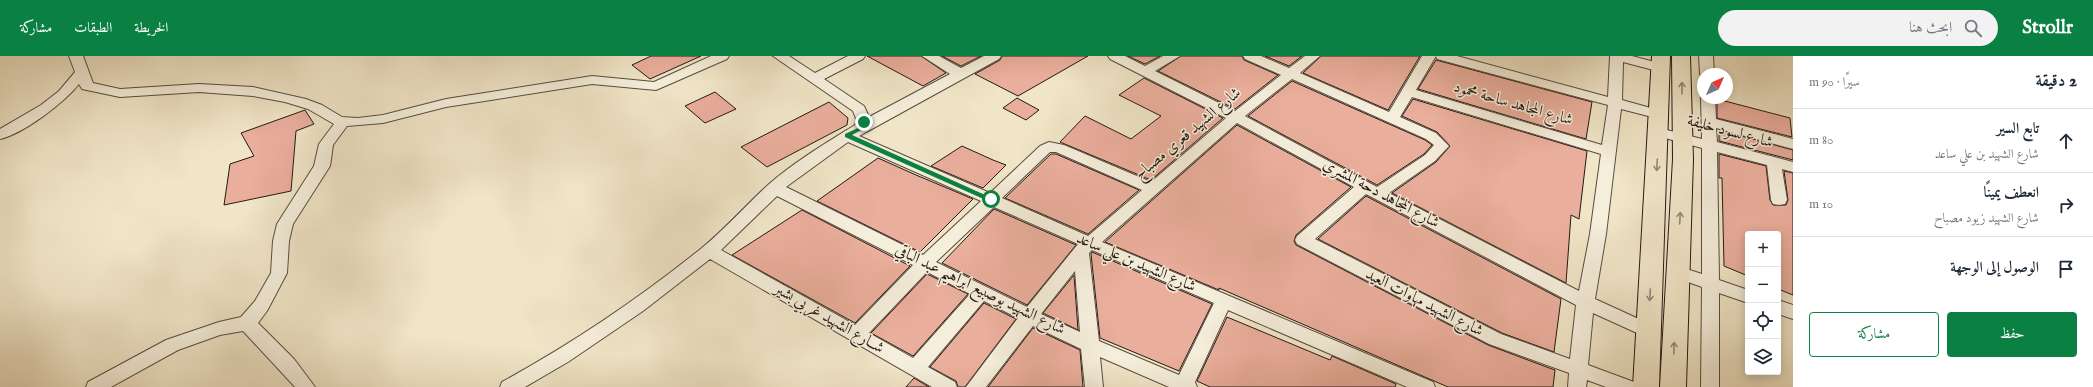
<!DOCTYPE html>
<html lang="ar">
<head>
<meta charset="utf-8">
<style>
  :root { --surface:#fff; --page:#f2f2f3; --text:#1f2937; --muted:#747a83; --line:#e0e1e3; --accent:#0b8043 }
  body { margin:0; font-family:"IM FELL English",Amiri,serif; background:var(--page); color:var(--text); direction:rtl }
  .controls { position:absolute; right:12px; bottom:12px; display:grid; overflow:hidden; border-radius:4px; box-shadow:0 2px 10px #0003 }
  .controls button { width:36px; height:36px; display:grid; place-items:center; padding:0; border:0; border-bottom:1px solid var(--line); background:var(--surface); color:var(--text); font:20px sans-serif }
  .compass { position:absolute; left:1697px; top:12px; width:36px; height:36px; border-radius:50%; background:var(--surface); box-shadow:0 2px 10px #0003; rotate:45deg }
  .stop { position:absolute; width:12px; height:12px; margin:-9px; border:3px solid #0b8043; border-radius:50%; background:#fff }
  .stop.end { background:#0b8043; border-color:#fff; box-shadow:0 1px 4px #0008 }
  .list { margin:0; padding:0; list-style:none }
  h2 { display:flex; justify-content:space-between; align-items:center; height:52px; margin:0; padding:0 16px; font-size:17px }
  h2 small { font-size:13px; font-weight:400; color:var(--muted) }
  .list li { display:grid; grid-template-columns:26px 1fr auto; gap:12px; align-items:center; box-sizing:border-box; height:64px; padding:0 16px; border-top:1px solid var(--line) }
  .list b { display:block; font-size:15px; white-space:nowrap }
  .list p { margin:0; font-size:13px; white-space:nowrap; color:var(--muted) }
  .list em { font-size:13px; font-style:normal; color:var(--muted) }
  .actions { display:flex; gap:8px; padding:12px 16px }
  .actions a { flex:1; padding:9px 0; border:1px solid var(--accent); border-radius:4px; text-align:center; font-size:14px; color:var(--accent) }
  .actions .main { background:var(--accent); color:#fff }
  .icon { flex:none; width:22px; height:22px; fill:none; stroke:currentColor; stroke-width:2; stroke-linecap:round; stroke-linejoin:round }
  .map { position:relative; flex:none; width:1793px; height:331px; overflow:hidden; direction:ltr }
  header { display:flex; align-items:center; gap:24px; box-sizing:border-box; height:56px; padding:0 20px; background:var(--accent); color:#fff }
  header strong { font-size:19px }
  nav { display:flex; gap:22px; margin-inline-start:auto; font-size:14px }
  .search { width:280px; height:36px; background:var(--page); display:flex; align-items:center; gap:10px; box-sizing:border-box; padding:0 14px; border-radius:22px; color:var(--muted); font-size:15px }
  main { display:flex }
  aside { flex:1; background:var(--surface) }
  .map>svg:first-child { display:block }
  .building { fill:#eaae9c; stroke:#241913 }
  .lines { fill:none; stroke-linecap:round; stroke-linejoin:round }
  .minor-casing { stroke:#574c40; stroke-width:2 }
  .highway-casing { stroke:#241913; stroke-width:2 }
  .minor { fill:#f5eedb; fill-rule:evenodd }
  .highway { fill:#f0e5c7; fill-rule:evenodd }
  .oneway { stroke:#948976 }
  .route { fill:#0b8043 }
  .labels { text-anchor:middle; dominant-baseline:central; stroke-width:3; stroke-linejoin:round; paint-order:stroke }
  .street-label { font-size:16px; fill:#241913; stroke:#f5eedb }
</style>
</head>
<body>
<header>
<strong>Strollr</strong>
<div class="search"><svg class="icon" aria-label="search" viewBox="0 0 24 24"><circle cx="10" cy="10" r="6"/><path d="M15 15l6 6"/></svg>ابحث هنا</div>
<nav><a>الخريطة</a><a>الطبقات</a><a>مشاركة</a></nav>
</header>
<main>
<aside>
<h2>2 دقيقة<small>سيرًا · 90 m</small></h2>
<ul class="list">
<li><svg class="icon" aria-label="ahead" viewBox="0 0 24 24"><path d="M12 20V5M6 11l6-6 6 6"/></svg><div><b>تابع السير</b><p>شارع الشهيد بن علي ساعد</p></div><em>80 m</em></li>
<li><svg class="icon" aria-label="right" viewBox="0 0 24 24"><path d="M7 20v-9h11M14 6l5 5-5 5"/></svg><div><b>انعطف يمينًا</b><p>شارع الشهيد زيود مصباح</p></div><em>10 m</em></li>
<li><svg class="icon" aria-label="arrive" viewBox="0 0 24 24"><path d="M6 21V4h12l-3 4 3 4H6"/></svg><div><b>الوصول إلى الوجهة</b></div></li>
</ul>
<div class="actions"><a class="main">حفظ</a><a>مشاركة</a></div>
</aside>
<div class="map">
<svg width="1793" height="331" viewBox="0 0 1793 331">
  <rect width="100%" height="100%" fill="#f0e5c7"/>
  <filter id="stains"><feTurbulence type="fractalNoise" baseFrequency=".005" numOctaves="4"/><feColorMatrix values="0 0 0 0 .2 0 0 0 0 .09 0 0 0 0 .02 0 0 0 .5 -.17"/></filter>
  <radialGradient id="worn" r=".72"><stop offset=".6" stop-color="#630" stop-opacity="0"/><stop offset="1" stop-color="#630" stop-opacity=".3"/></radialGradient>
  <!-- building -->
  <g class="building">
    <path d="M651,0H701L650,23L632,9Z"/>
    <path d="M867,0H921L946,17L923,30Z"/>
    <path d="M942,0H981L961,10Z"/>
    <path d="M1002,0H1088L1018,40L975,18L1000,4Z"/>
    <path d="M1128,0H1160L1145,8Z"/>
    <path d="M1181,0H1242L1244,4L1278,19L1235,53L1158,15Z"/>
    <path d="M1265,0H1302L1289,10Z"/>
    <path d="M1321,0H1420L1388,54L1303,17Z"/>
    <path d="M1436,4L1592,46L1586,83L1418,33Z"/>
    <path d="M1144,22L1223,62L1151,124L1060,86L1085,60L1131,83L1161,60L1119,39Z"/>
    <path d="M1292,25L1425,84L1432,89L1424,98L1377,129L1248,60Z"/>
    <path d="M715,36L736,53L705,67L685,50Z"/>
    <path d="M1017,42L1039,54L1026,64L1003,52Z"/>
    <path d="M1413,43L1587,95L1579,163L1571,159L1566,227L1392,137L1436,106L1450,90L1437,76L1402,60Z"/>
    <path d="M1717,43L1790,62L1792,81L1717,62Z"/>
    <path d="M829,46L848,62L847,69L767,111L741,91Z"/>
    <path d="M305,54L314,68L296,75L291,135L224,149L230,108L254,100L241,77Z"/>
    <path d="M1237,69L1351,131L1296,179L1294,185L1296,189L1488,289L1552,313L1555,314L1553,331H1448L1219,232V234L1105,186Z"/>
    <path d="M1719,74L1793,94V104L1719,85Z"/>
    <path d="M962,90L993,104L1006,109L983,132L931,110Z"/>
    <path d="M1051,98H1056L1139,134L1088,178L1005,142Z"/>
    <path d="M1719,98L1766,110L1770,144L1773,149H1786L1788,144L1784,115L1793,117V239L1778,233V178H1748V220L1724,210L1722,122H1719Z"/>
    <path d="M878,102L916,119L973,143L920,196L817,145Z"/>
    <path d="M1366,140L1561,243L1554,296L1502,277L1318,183Z"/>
    <path d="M994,153L1076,189L1027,249L942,207Z"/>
    <path d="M802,154L910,210L855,267L732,199Z"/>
    <path d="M1092,196L1212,248L1179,315L1100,282L1091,198Z"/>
    <path d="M927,218L968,238L913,300L871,277Z"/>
    <path d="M1074,219L1078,274L1043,257Z"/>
    <path d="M984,247L1016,263L965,331H958L956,325L930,311Z"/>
    <path d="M1227,261L1330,304L1332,300L1396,328L1395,331H1210L1197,325Z"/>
    <path d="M1033,272L1080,294L1083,331H988Z"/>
    <path d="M914,322L929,331H906Z"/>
  </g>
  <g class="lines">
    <defs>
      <g id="minor">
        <path d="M69,0H83L93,27L120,33L199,28L253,31L306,43L322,49L342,61L358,62L383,59L446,43L592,20L654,26L711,0H729L727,3L656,34L592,28L446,51L383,67L347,70L333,89L330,110L293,168L289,185L287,217L267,255L258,267L294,303L315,331H295L243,275L220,279L178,294L111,331H86L88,326L166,284L219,266L241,261L255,245L271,217L273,185L277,168L314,110L319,88L334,68L308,53L285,46L253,40L199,36L120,41L82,33L79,28C65,46 23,78 0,83V73L41,49L59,35L75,16Z"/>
        <path d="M773,0H789L815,17L848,0H865L863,3L824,23L864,50L869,61L950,18L922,0H939L961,12L984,0H1001L999,3L859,80L990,137L1040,90L1049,86L1064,89L1151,126L1226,62L1110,3L1108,0H1125L1145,10L1163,0H1180L1155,15L1235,55L1281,19L1245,3L1243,0H1261L1289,12L1305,0H1320L1300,17L1389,56L1422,0H1457L1608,41L1610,0H1632L1666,9L1668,12L1661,16L1623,6L1622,44L1665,56L1667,59L1665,62L1660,63L1621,53L1606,178L1595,243L1654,270L1657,275L1654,280L1648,282L1593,257L1588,309L1634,326L1636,331H1606L1587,324L1586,331H1568L1569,317L1489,288L1297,188L1295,184L1297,180L1354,131L1237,67L1102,186L1433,326L1435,331H1407L1228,254L1195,326L1197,331H1169L1100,301L1103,331H1085L1081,293L1033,270L986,331H966L1018,262L984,245L928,311L955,326L957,331H932L710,203L643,255L568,306L525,331H500L502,326C573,287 640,242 703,191C726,172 746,149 768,129C794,106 826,87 855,69L857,65L853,55ZM1436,0L1437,3L1608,49L1602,89L1416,34ZM1292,23L1426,83L1434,89L1425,99L1377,131L1245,60ZM1412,41L1601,98L1590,178L1579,235L1389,137L1435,105L1449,90L1436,77L1400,61ZM848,86L981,145L923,199L786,131ZM1050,96H1056L1142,134L1088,180L1002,142ZM1366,138L1576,249L1570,303L1501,278L1315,183ZM777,140L913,209L855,269L721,194ZM994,151L1078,188L1027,251L936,206ZM1092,194L1214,247L1179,319L1099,285L1089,197ZM1075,215L1080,276L1041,258ZM927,216L970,238L913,302L869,277Z"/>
        <path d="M1699,0H1713L1714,18H1703L1702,21L1700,18Z"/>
        <path d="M1703,39V42H1715L1716,63L1793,83V93L1716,72L1717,86L1793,106V116L1782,113L1787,144L1785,148L1779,149L1773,148L1771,144L1767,109L1717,96L1719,224L1748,234V247L1719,237V331H1701L1702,231L1671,220L1669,216L1671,212L1677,210L1702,218V92L1654,79L1652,76L1654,73L1659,72L1702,83L1701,42Z"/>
        <path d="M1778,244L1793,249V263L1778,258Z"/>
      </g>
      <g id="highway">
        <path d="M1652,0H1670L1659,331H1633Z"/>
        <path d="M1672,0H1690L1693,103L1686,331H1660L1673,103Z"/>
      </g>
    </defs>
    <!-- minor casing -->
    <use href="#minor" class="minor-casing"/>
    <!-- highway casing -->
    <use href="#highway" class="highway-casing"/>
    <!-- minor -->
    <use href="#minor" class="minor"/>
    <!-- highway -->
    <use href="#highway" class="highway"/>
  </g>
  <!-- one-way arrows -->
  <defs><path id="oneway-shaft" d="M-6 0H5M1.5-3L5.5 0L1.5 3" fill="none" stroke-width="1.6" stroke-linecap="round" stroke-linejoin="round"/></defs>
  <g class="oneway">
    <use href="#oneway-shaft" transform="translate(1682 32) rotate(-90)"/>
    <use href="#oneway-shaft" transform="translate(1657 109) rotate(93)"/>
    <use href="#oneway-shaft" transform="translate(1680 162) rotate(-87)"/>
    <use href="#oneway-shaft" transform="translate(1650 239) rotate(93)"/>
    <use href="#oneway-shaft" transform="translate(1674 292) rotate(-88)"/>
  </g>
  <!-- route -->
  <path class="route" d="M862,64L867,66L865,72L852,79L994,143L988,145L845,81V78L860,71Z"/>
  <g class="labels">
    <!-- street labels -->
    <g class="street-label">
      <text transform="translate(1513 48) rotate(16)">شارع المجاهد ساحة محمود</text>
      <text transform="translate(1730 76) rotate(15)">شارع لسود خليفة</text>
      <text transform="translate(1188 78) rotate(-40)">شارع الشهيد قعري مصباح</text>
      <text transform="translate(1381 138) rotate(28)">شارع المجاهد دحة المشري</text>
      <text transform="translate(1136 207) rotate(23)">شارع الشهيد بن علي ساعد</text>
      <text transform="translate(980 234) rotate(26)">شارع الشهيد بوصبيع ابراهيم عبد الباقي</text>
      <text transform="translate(1424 247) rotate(27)">شارع الشهيد مهاوات العيد</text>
      <text transform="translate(829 263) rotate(30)">شــارع الشهيد غربي بشير</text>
    </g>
  </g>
  <rect width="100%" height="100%" filter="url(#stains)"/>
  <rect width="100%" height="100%" fill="url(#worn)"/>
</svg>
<div class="controls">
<button>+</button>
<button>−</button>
<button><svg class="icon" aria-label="locate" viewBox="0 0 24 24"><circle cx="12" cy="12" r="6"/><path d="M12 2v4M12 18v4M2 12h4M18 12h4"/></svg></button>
<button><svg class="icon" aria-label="layers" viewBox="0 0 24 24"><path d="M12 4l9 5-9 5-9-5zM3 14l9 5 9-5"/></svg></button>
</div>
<svg class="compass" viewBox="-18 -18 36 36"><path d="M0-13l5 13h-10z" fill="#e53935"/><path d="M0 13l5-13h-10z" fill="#747a83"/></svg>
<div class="stop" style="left:991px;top:143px"></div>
<div class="stop end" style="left:864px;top:66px"></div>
</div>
</main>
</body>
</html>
